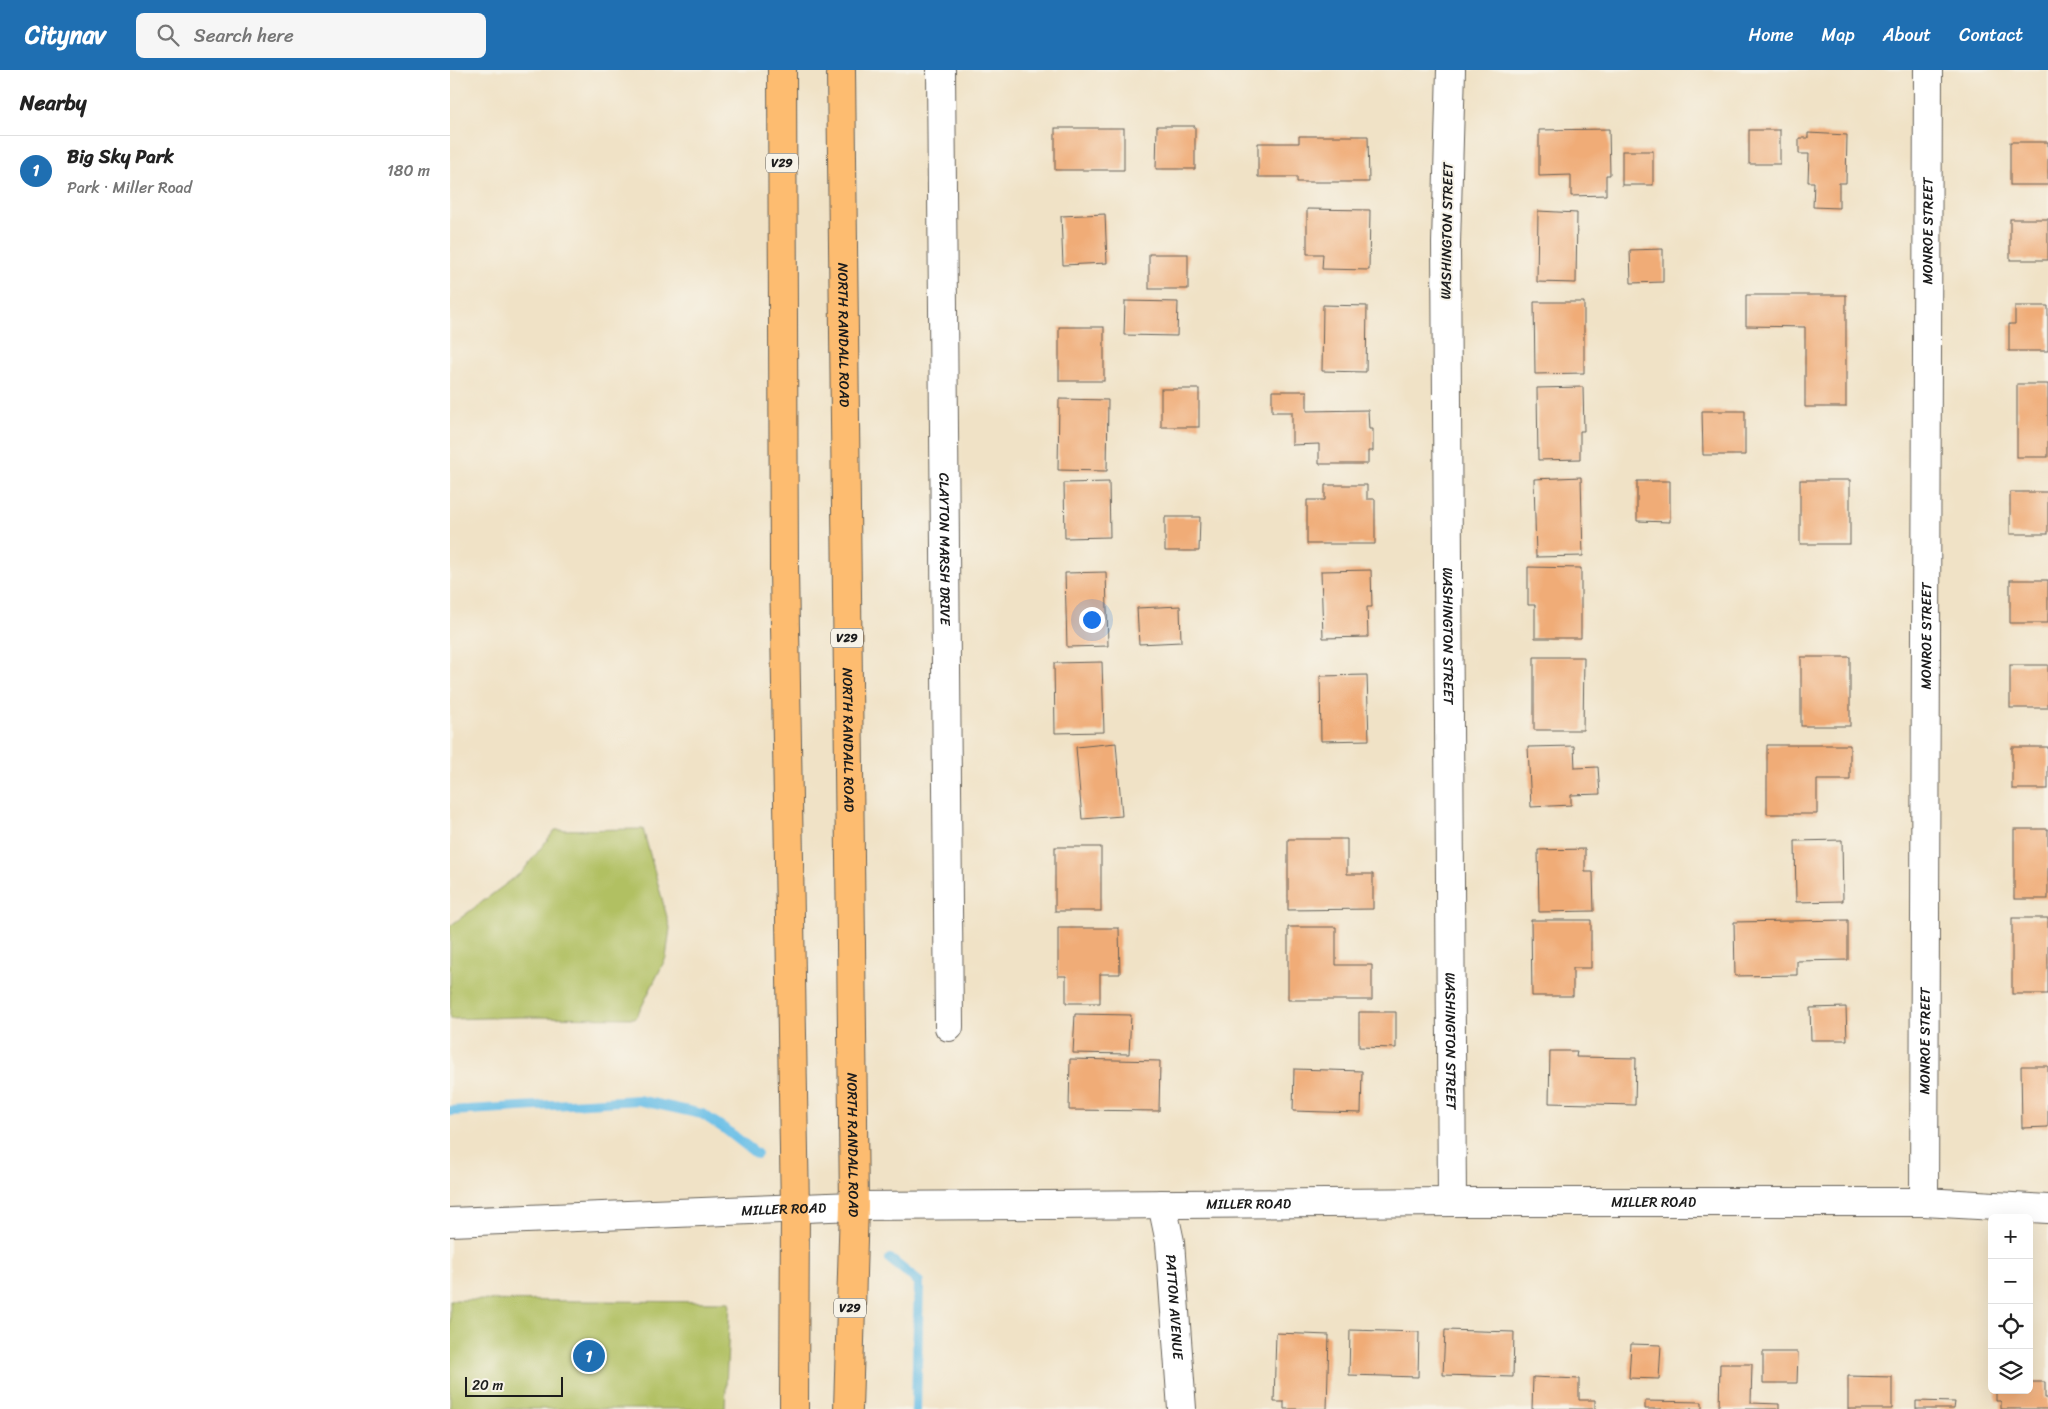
<!DOCTYPE html>
<html lang="en">
<head>
<meta charset="utf-8">
<style>
  :root { --surface:#fff; --page:#f6f6f6; --text:#222; --muted:#767676; --line:#e0e0e0; --accent:#1f6fb2 }
  body { margin:0; font-family:Sriracha,sans-serif; background:var(--page); color:var(--text) }
  .controls { position:absolute; right:15px; bottom:15px; display:grid; overflow:hidden; border-radius:8px; box-shadow:0 5px 20px #0002 }
  .controls button { width:45px; height:45px; display:grid; place-items:center; padding:0; border:0; border-bottom:1px solid var(--line); background:var(--surface); color:var(--text); font:25px sans-serif }
  .scale { position:absolute; left:15px; bottom:12px; width:98px; box-sizing:border-box; padding-left:5px; border:2px solid #1c1c1c; border-top:0; font-size:14px; line-height:18px; white-space:nowrap; color:#1c1c1c; -webkit-text-stroke:4px #f7f3e8; paint-order:stroke }
  .you { position:absolute; left:641px; top:549px; width:18px; height:18px; margin:-12px; border:4px solid #fff; border-radius:50%; background:#1a73e8; box-shadow:0 0 0 8px #1a73e833 }
  .badge { display:grid; place-items:center; width:32px; height:32px; border-radius:50%; background:var(--accent); color:#fff; font-size:16px; font-weight:700 }
  .pin { position:absolute; translate:-50% -50%; border:2px solid #fff; box-shadow:0 1px 5px #0006 }
  .list { margin:0; padding:0; list-style:none }
  h2 { display:flex; justify-content:space-between; align-items:center; height:65px; margin:0; padding:0 20px; font-size:21px }
  h2 small { font-size:16px; font-weight:400; color:var(--muted) }
  .list li { display:grid; grid-template-columns:32px 1fr auto; gap:15px; align-items:center; box-sizing:border-box; height:70px; padding:0 20px; border-top:1px solid var(--line) }
  .list b { display:block; font-size:19px; white-space:nowrap }
  .list p { margin:0; font-size:16px; white-space:nowrap; color:var(--muted) }
  .list em { font-size:16px; font-style:normal; color:var(--muted) }
  .icon { flex:none; width:28px; height:28px; fill:none; stroke:currentColor; stroke-width:2; stroke-linecap:round; stroke-linejoin:round }
  .map { position:relative; flex:none; width:1598px; height:1339px; overflow:hidden }
  header { display:flex; align-items:center; gap:30px; box-sizing:border-box; height:70px; padding:0 25px; background:var(--accent); color:#fff }
  header strong { font-size:24px }
  nav { display:flex; gap:28px; margin-inline-start:auto; font-size:18px }
  .search { width:350px; height:45px; background:var(--page); display:flex; align-items:center; gap:12px; box-sizing:border-box; padding:0 18px; border-radius:8px; color:var(--muted); font-size:19px }
  main { display:flex }
  aside { flex:1; background:var(--surface) }
  .map>svg:first-child { display:block }
  .green { fill:#b1c062; stroke:#666e3f }
  .lines { fill:none; stroke-linecap:round; stroke-linejoin:round }
  .stream { stroke:#6abfe7; stroke-width:10 }
  .building { fill:#f0ac77 }
  .minor-casing { stroke:#666158; stroke-width:30 }
  .major-casing { stroke:#666158; stroke-width:30 }
  .minor { stroke:#fff; stroke-width:28 }
  .major { stroke:#fdbc70; stroke-width:28 }
  .labels { text-anchor:middle; dominant-baseline:central; stroke-width:4; stroke-linejoin:round; paint-order:stroke }
  .shield { fill:#f7f3e8; stroke:#5e5c59; stroke-width:1 }
  .shield-label { font-size:12px; font-weight:bold; fill:#1c1c1c }
  .street-label { font-size:14px; fill:#1c1c1c; stroke:#f7f3e8 }
</style>
</head>
<body>
<header>
<strong>Citynav</strong>
<div class="search"><svg class="icon" aria-label="search" viewBox="0 0 24 24"><circle cx="10" cy="10" r="6"/><path d="M15 15l6 6"/></svg>Search here</div>
<nav><a>Home</a><a>Map</a><a>About</a><a>Contact</a></nav>
</header>
<main>
<aside>
<h2>Nearby<small></small></h2>
<ul class="list">
<li><span class="badge">1</span><div><b>Big Sky Park</b><p>Park · Miller Road</p></div><em>180 m</em></li>
</ul>
</aside>
<div class="map">
<svg width="1598" height="1339" viewBox="0 0 1598 1339">
  <rect width="100%" height="100%" fill="#f7f3e8"/>
  <filter id="ink" filterUnits="userSpaceOnUse"><feTurbulence type="fractalNoise" baseFrequency=".02" numOctaves="2"/><feDisplacementMap in="SourceGraphic" scale="10" xChannelSelector="R" yChannelSelector="G"/><feConvolveMatrix kernelMatrix="1 2 1 2 8 2 1 2 1" color-interpolation-filters="sRGB"/></filter>
  <filter id="wash" filterUnits="userSpaceOnUse"><feTurbulence type="fractalNoise" baseFrequency=".0096" numOctaves="4" result="noise"/><feDisplacementMap in="SourceGraphic" scale="20" xChannelSelector="R" yChannelSelector="G"/><feGaussianBlur stdDeviation="1.12" result="paint"/><feColorMatrix in="noise" values="0 0 0 0 0 0 0 0 0 0 0 0 0 0 0 0 0 1.4 0 .05"/><feComposite in="paint" operator="in"/></filter>
  <g filter="url(#wash)">
    <rect width="100%" height="100%" fill="#f0e2c6"/>
    <!-- green -->
    <g class="green">
      <path d="M193,759L220,858L216,888L186,948L69,947L0,949V856L72,802L105,760Z"/>
      <path d="M0,1230L280,1232L275,1339H0Z"/>
    </g>
    <g class="lines">
      <!-- stream -->
      <g class="stream">
        <path d="M0,1041L188,1030L252,1044L275,1059L307,1084"/>
        <path d="M440,1189L469,1212L466,1339"/>
      </g>
    </g>
    <g id="blocks">
      <!-- building -->
      <g class="building">
        <path d="M707,56H745V99H706Z"/>
        <rect x="605" y="58" width="69" height="42"/>
        <path d="M1159,59L1160,105H1156V125L1121,126V105L1089,106V60Z"/>
        <rect x="1299" y="60" width="31" height="34"/>
        <path d="M1358,63L1397,65L1396,113H1389V138L1363,137L1364,112H1358L1359,84H1349V68H1358Z"/>
        <path d="M849,66H918L919,112H847V107H808V73H849Z"/>
        <rect x="1560" y="72" width="38" height="43"/>
        <rect x="1172" y="81" width="31" height="34"/>
        <path d="M857,139L920,140L919,200L872,199L873,184H857Z"/>
        <path d="M1088,141L1127,143L1126,213L1087,212Z"/>
        <path d="M655,144L657,193L613,195L611,146Z"/>
        <rect x="1560" y="149" width="38" height="41"/>
        <path d="M1213,179V212L1181,213L1180,180Z"/>
        <rect x="699" y="184" width="39" height="35"/>
        <path d="M1296,225H1396V337H1355V257L1296,256Z"/>
        <path d="M675,231L728,232L727,266L674,265Z"/>
        <path d="M1084,232H1134V303L1085,304Z"/>
        <path d="M873,235L917,236L916,302L872,301Z"/>
        <path d="M1565,236H1598V281H1559V254H1565Z"/>
        <rect x="609" y="257" width="45" height="54"/>
        <rect x="1567" y="314" width="31" height="73"/>
        <path d="M1133,317L1134,361H1130V389L1088,390L1087,318Z"/>
        <rect x="711" y="319" width="38" height="38"/>
        <path d="M822,321H857V341L918,340L919,359H923V381H918V394H869V374L842,375V342H822Z"/>
        <path d="M609,329L658,330L657,401L608,400Z"/>
        <path d="M1252,341H1295V385H1253Z"/>
        <path d="M1131,407L1133,486L1086,487L1084,409Z"/>
        <rect x="1350" y="410" width="50" height="64"/>
        <path d="M1187,411H1220V452L1187,451Z"/>
        <path d="M659,412L660,467L615,468L614,413Z"/>
        <path d="M875,415H917V429H925V474H857V430H875Z"/>
        <rect x="1560" y="422" width="38" height="42"/>
        <path d="M715,447H750L749,481H715Z"/>
        <path d="M1078,497L1131,498V568H1085V535H1078Z"/>
        <path d="M921,500L922,537H917L918,567L873,568L871,501Z"/>
        <path d="M656,502L658,576L617,577L615,503Z"/>
        <rect x="1560" y="510" width="38" height="43"/>
        <path d="M730,536L731,572L689,574L687,538Z"/>
        <path d="M1084,587H1134L1133,660H1084Z"/>
        <rect x="1351" y="587" width="49" height="69"/>
        <path d="M652,592L654,662L605,663L604,593Z"/>
        <rect x="1560" y="595" width="38" height="43"/>
        <path d="M917,605L919,670L871,671L870,606Z"/>
        <path d="M666,673L672,746L632,749L626,677Z"/>
        <path d="M1317,675H1400V710H1367V744H1317Z"/>
        <path d="M1124,676L1125,698L1148,697L1150,724L1121,725V735L1081,737L1078,677Z"/>
        <rect x="1562" y="677" width="36" height="42"/>
        <rect x="1564" y="759" width="34" height="70"/>
        <path d="M838,769H897V804H923V839L838,840Z"/>
        <path d="M1392,770L1393,831L1346,832L1345,771Z"/>
        <rect x="605" y="777" width="46" height="64"/>
        <path d="M1135,779V802H1143L1144,841L1089,842L1088,780Z"/>
        <rect x="1562" y="848" width="36" height="76"/>
        <path d="M1081,850H1141V898H1123V926H1082Z"/>
        <path d="M1398,850V890L1347,891V905L1285,906L1284,852Z"/>
        <path d="M838,857H886V895H922V930H838Z"/>
        <path d="M608,858H669L670,904H650V933H616V906H608Z"/>
        <path d="M1396,937L1397,970H1361L1360,938Z"/>
        <path d="M909,942H946V978L909,977Z"/>
        <path d="M625,944L681,945L679,984L623,983Z"/>
        <path d="M1100,981H1127L1126,987L1186,988L1185,1035L1099,1033Z"/>
        <path d="M620,989L710,991L709,1041L619,1040Z"/>
        <path d="M1571,996H1598V1057L1572,1058Z"/>
        <path d="M844,999L912,1001L911,1043L843,1041Z"/>
        <path d="M900,1260L969,1262L968,1307L899,1305Z"/>
        <path d="M995,1260L1064,1262L1063,1307L993,1305Z"/>
        <path d="M826,1263L879,1265L877,1339H834V1332H824Z"/>
        <path d="M1181,1274L1211,1275L1209,1309L1179,1308Z"/>
        <path d="M1313,1282H1348L1347,1313H1313Z"/>
        <path d="M1270,1294H1302L1301,1333L1329,1334V1339H1269Z"/>
        <path d="M1398,1306L1442,1307V1339H1398Z"/>
        <path d="M1083,1307L1129,1309V1330H1145V1339H1082Z"/>
        <path d="M1579,1312H1595V1328H1598V1339H1551V1331H1546V1320H1579Z"/>
        <path d="M1195,1331L1252,1332V1339H1195Z"/>
        <path d="M1466,1331L1505,1332L1504,1339H1466Z"/>
      </g>
    </g>
  </g>
  <g filter="url(#ink)">
    <use href="#blocks" fill-opacity="0" stroke="#666158" stroke-width="1"/>
    <g class="lines">
      <defs>
        <g id="minor">
          <path id="s1" d="M491,0L499,957"/>
          <path id="s2" d="M1001,0L996,173L1002,1132"/>
          <path id="s3" d="M1474,1132L1478,0"/>
          <path id="s4" d="M712,1134L720,1172L732,1339"/>
          <path id="s5" d="M0,1152L404,1136L597,1135L1002,1132H1474L1598,1139"/>
        </g>
        <g id="major">
          <path d="M332,0L334,499L345,1139L344,1339"/>
          <path id="s6" d="M391,0L404,1136L398,1339"/>
        </g>
      </defs>
      <!-- minor casing -->
      <use href="#minor" class="minor-casing"/>
      <!-- major casing -->
      <use href="#major" class="major-casing"/>
      <!-- minor -->
      <use href="#minor" class="minor"/>
      <!-- major -->
      <use href="#major" class="major"/>
    </g>
  </g>
  <g class="labels">
    <!-- shield labels -->
    <g class="shield">
      <rect x="316" y="83.5" width="32" height="19" rx="4"/>
      <rect x="381" y="558.5" width="32" height="19" rx="4"/>
      <rect x="384" y="1228.5" width="32" height="19" rx="4"/>
    </g>
    <g class="shield-label">
      <text x="332" y="93">V29</text>
      <text x="397" y="568">V29</text>
      <text x="400" y="1238">V29</text>
    </g>
    <!-- street labels -->
    <g class="street-label">
      <text transform="translate(997 161) rotate(-89)">WASHINGTON STREET</text>
      <text stroke="none"><textPath href="#s3" startOffset="971">MONROE STREET</textPath></text>
      <text stroke="none"><textPath href="#s6" startOffset="265">NORTH RANDALL ROAD</textPath></text>
      <text stroke="none"><textPath href="#s1" startOffset="479">CLAYTON MARSH DRIVE</textPath></text>
      <text stroke="none"><textPath href="#s2" startOffset="566">WASHINGTON STREET</textPath></text>
      <text stroke="none"><textPath href="#s3" startOffset="566">MONROE STREET</textPath></text>
      <text stroke="none"><textPath href="#s6" startOffset="670">NORTH RANDALL ROAD</textPath></text>
      <text stroke="none"><textPath href="#s2" startOffset="971">WASHINGTON STREET</textPath></text>
      <text stroke="none"><textPath href="#s3" startOffset="161">MONROE STREET</textPath></text>
      <text stroke="none"><textPath href="#s6" startOffset="1075">NORTH RANDALL ROAD</textPath></text>
      <text stroke="none"><textPath href="#s5" startOffset="1204">MILLER ROAD</textPath></text>
      <text stroke="none"><textPath href="#s5" startOffset="799">MILLER ROAD</textPath></text>
      <text stroke="none"><textPath href="#s5" startOffset="334">MILLER ROAD</textPath></text>
      <text stroke="none"><textPath href="#s4" startOffset="104">PATTON AVENUE</textPath></text>
    </g>
  </g>
</svg>
<div class="controls">
<button>+</button>
<button>−</button>
<button><svg class="icon" aria-label="locate" viewBox="0 0 24 24"><circle cx="12" cy="12" r="6"/><path d="M12 2v4M12 18v4M2 12h4M18 12h4"/></svg></button>
<button><svg class="icon" aria-label="layers" viewBox="0 0 24 24"><path d="M12 4l9 5-9 5-9-5zM3 14l9 5 9-5"/></svg></button>
</div>
<div class="scale">20 m</div>
<div class="you"></div>
<div class="pin badge" style="left:139px;top:1286px">1</div>
</div>
</main>
</body>
</html>
